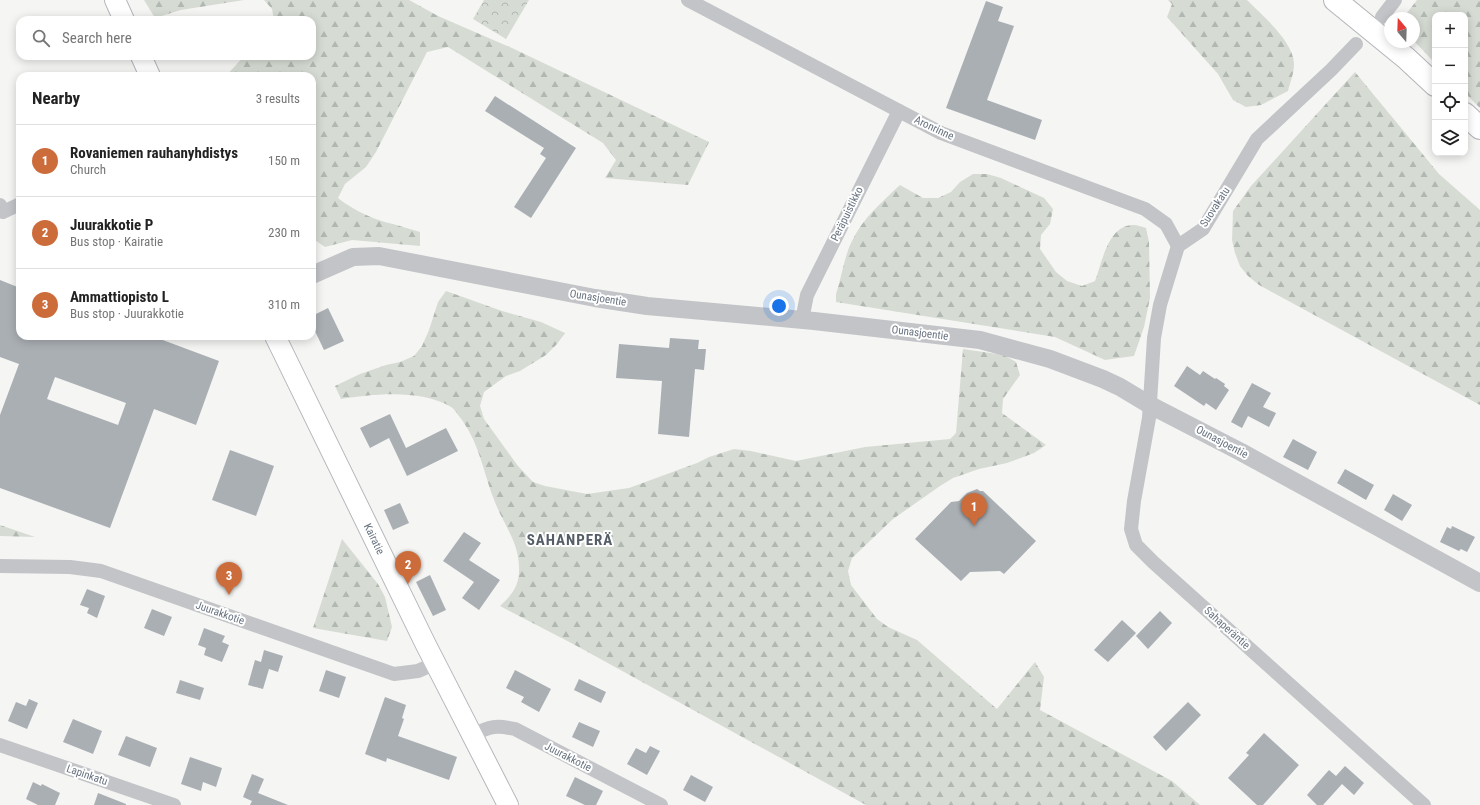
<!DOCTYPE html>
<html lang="en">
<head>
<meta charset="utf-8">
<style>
  :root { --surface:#fff; --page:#f2f2f2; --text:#222; --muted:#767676; --line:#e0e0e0; --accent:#cd6c3b }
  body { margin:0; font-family:"Roboto Condensed",sans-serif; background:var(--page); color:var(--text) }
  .controls { position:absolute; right:12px; top:12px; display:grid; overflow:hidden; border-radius:8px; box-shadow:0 2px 10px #0003 }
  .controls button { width:36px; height:36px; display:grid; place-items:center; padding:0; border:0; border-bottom:1px solid var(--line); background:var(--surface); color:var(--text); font:20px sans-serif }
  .compass { position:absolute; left:1384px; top:12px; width:36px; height:36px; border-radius:50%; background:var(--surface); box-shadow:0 2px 10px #0003; rotate:341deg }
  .you { position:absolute; left:779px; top:306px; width:14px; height:14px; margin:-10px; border:3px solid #fff; border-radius:50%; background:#1a73e8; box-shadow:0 0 0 6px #1a73e833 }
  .badge { display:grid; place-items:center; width:26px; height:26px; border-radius:50%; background:var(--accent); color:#fff; font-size:13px; font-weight:700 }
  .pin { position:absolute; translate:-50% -33px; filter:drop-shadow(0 1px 2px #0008) }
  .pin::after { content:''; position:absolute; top:21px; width:14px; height:12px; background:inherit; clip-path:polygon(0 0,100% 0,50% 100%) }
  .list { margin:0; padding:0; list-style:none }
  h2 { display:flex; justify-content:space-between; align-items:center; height:52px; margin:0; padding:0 16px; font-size:17px }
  h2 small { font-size:13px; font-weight:400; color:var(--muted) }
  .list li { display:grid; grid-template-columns:26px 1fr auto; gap:12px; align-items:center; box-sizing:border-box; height:72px; padding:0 16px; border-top:1px solid var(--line) }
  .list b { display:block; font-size:15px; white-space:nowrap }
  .list p { margin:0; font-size:13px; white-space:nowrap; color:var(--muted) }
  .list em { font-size:13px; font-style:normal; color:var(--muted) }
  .icon { flex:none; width:22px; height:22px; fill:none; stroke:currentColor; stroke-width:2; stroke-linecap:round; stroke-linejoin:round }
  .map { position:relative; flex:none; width:1480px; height:805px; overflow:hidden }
  .search { position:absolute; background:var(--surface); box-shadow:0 2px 10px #0003; left:16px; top:16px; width:300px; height:44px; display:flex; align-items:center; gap:10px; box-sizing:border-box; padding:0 14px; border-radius:12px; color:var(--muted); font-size:15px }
  .panel { position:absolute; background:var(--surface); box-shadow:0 2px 10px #0003; left:16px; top:72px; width:300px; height:268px; border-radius:12px }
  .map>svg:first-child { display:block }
  .forest { fill:url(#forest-firs) }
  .park { fill:url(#park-crowns) }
  .building { fill:#aaafb4; fill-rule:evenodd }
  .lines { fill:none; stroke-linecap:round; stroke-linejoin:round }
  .secondary-casing { stroke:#b4b8bc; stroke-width:22 }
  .primary-casing { stroke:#b3b6ba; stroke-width:24 }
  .minor { stroke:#c2c4c7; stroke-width:14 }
  .tertiary { stroke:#c2c4c7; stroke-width:18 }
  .secondary { stroke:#fff; stroke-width:20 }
  .primary { stroke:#fff; stroke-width:22 }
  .labels { text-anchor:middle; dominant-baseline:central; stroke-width:4; stroke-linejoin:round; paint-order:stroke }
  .street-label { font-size:11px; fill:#687380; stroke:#fff }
  .district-label { font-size:15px; font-weight:bold; letter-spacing:1px; fill:#555d66; stroke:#fff }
</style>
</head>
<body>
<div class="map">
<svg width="1480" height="805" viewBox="0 0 1480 805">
  <defs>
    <pattern id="forest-firs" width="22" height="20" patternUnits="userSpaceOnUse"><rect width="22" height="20" fill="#d6dcd4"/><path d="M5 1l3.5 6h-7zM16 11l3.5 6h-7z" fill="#b1b7b1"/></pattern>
    <pattern id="park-crowns" width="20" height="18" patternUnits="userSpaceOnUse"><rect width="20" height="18" fill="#d6dcd4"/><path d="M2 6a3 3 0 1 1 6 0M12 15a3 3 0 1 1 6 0" fill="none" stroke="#b1b7b1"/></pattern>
  </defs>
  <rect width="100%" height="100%" fill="#f5f5f3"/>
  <!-- forest -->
  <g class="forest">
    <path d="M144,0H244L181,10L155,18Z"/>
    <path d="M264,0H409L438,16L512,48L709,142L688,185L605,178L616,160L603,143L448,47L427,52L376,152L366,167L345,184L338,198C353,210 374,220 393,224C402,227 411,229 420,232V246L352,240L325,247L312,238V76H226L244,56H312V20H274L272,9Z"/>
    <path d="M1168,0H1247C1262,15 1294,42 1294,64C1294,73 1290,83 1288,91L1261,105L1246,107L1233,100L1218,74L1167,17L1172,4Z"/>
    <path d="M1417,0H1480V108L1465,93V15H1435V63L1414,41V18H1403Z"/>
    <path d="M1355,72L1439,174L1480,210V405L1259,285L1248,276L1240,266L1235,253L1232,240L1233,211L1251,186Z"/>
    <path d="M973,174H987L1001,178L1044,198L1053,209L1050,224L1041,235L1040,249L1056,272L1067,281L1082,286L1095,281C1102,263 1108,224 1134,225C1138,225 1142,227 1146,228L1149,242L1150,298L1144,327L1134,356L1105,360L1055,337L836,302V294C842,276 844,257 852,241C862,219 883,201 900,185L923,198H938L951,192L960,182Z"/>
    <path d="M446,291L502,311L541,322L565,333L557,344L546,355L520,371L506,376L484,392L480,406L484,419L518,466L533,482L545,486L587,494L629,488L697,463L709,457L734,449L751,451L796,461L865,447L950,439L956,433L963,349L1004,355L1016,362L1020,375L1003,399L1002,413L1046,445L1034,453L1007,463L979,469L953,478L940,486L893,519L852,558L848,571L851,585L877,619L888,627L917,640L997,709L1035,662L1044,677L1040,710L1172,781L1200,805H866L575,645L500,606C512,595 520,585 519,567C519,541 501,521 493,497C482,467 479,442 459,416C457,413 454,409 451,407C421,389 374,394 341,399L335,386L360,374L386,365L400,362L414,356L422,346L429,330L438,302Z"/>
    <path d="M0,525L35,537L0,536Z"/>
    <path d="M342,539L378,584L385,597L392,627L387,641L313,628Z"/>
  </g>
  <!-- park -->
  <path class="park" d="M484,0H529L506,39L473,19Z"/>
  <!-- building -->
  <g class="building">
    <path d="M986,1L1003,7L998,21L1014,26L987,100L1042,120L1035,140L946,108Z"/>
    <path d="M495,96L576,148L531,218L514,207L546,158L540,154L544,148L485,111Z"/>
    <path d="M0,280L20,288V336H152L219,361L196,425L154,409L110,528L0,488V415L19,364L0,357ZM55,377L126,403L118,425L47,399Z"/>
    <path d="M328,308L344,341L324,350L312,325V316Z"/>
    <path d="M670,338L699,340L698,349H706L704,370L695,369L689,437L658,434L662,381L616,378L619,344L669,348Z"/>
    <path d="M1187,366L1200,375L1203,371L1215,379L1216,378L1225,384L1224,386L1229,390L1216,410L1206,403L1204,406L1174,386Z"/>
    <path d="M1252,383L1271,393L1263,407L1276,413L1269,427L1248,416L1242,428L1231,422Z"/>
    <path d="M390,414L406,448L446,428L458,451L407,476L389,438L370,448L360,428Z"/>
    <path d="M1293,439L1317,452L1308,470L1283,457Z"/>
    <path d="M230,450L274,466L256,516L212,500Z"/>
    <path d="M1345,469L1374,485L1366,500L1337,483Z"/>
    <path d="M977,489L980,491H983L1036,541L1004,574L1000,571L970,572L961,581L915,539L951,502L959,501L967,493Z"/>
    <path d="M1393,494L1412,505L1402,521L1384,510Z"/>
    <path d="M400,503L409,523L393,530L384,510Z"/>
    <path d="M1452,526L1475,537L1467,552L1461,549L1459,551L1440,542L1447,527L1451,529Z"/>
    <path d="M464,532L481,543L469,560L500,580L479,610L462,598L474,582L443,561Z"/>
    <path d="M430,575L446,610L433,616L416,582Z"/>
    <path d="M87,589L105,596L97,618L87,613L89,608L80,605Z"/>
    <path d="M152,609L172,617L164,636L144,628Z"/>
    <path d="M1160,611L1172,623L1148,649L1136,636Z"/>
    <path d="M1122,620L1136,633L1108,662L1094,650Z"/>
    <path d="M204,628L225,636L222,642L229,645L222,662L204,655L206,648L198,645Z"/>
    <path d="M264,650L283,656L278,672L269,669L263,689L248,685L255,660L261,662Z"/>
    <path d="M326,670L346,677L339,698L319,691Z"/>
    <path d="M515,670L551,689L539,712L521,702L524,697L506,688Z"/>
    <path d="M579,679L606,692L601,703L574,690Z"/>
    <path d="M180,680L204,688L200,700L176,693Z"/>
    <path d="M385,697L406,705L402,718L404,719L398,736L457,757L449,780L387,758L386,762L365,754Z"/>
    <path d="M29,699L38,703L27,729L8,721L16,702L26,706Z"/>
    <path d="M1188,702L1201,715L1166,751L1153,737Z"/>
    <path d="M73,719L102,731L93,754L63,742Z"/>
    <path d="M579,722L600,731L593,747L572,737Z"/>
    <path d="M1264,733L1299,765L1263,805H1257L1228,778L1249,755L1246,753Z"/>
    <path d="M126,736L157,748L150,767L118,755Z"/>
    <path d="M650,746L660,751L647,775L627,764L636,748L646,753Z"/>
    <path d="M190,757L222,768L216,787L203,782L201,791L181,784Z"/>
    <path d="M1345,766L1364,783L1354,795L1342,784L1323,805H1317L1307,795L1329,770L1336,776Z"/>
    <path d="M252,774L264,779L258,793L288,805H250L252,801L243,797Z"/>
    <path d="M691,775L713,787L705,802L683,790Z"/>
    <path d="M575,777L603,791L596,805H585L566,796Z"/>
    <path d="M33,782L41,786L42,784L60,793L55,805H38L26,799Z"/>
    <path d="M98,793L126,804V805H94Z"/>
  </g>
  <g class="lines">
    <defs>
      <g id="secondary">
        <path d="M115,0L124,20"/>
        <path d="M141,56L150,76"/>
        <path d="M275,336L426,645L508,805"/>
      </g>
      <g id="primary">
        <path d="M1335,0L1406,58L1435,85"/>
        <path d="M1465,114L1480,128"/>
      </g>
    </defs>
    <!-- secondary casing -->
    <use href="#secondary" class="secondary-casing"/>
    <!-- primary casing -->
    <use href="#primary" class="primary-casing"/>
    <!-- minor -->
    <g class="minor">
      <path d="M688,0L941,133L1145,209L1166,224L1178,246"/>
      <path d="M1382,17L1395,0"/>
      <path d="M1356,44L1331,70L1257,139L1203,229L1178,246L1160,305L1154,338L1149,418L1134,501L1131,529L1136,545L1153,562L1424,805"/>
      <path d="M0,205L3,212L20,204"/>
      <path d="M802,320L807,295L899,111"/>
      <path d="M0,566L70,567L101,571L394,674L418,671L436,663"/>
      <path d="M473,735C490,726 496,725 515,729L661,805"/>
      <path d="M0,745L174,805"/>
    </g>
    <!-- tertiary -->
    <path class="tertiary" d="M312,275L353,257L379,256L595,298L647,306L814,321L980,340L1050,359L1103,379L1120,387L1150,405L1241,452L1480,583"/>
    <!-- secondary -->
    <use href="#secondary" class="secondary"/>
    <!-- primary -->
    <use href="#primary" class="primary"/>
  </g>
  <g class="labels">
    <!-- street labels -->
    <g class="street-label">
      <text transform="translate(934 128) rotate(25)">Aronrinne</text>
      <text transform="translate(1215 207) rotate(-57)">Suovakatu</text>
      <text transform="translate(847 214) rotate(-64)">Peräpuistikko</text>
      <text transform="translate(598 298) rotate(9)">Ounasjoentie</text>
      <text transform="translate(920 333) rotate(7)">Ounasjoentie</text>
      <text transform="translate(1222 442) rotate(28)">Ounasjoentie</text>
      <text transform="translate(374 539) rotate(64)">Kairatie</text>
      <text transform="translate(220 613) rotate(19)">Juurakkotie</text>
      <text transform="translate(1227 628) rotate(42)">Sahaperäntie</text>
      <text transform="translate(568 757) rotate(27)">Juurakkotie</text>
      <text transform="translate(87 775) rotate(19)">Lapinkatu</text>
    </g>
    <!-- district labels -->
    <g class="district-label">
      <text x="570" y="540">SAHANPERÄ</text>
    </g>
  </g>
</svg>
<div class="controls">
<button>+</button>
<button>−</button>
<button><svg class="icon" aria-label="locate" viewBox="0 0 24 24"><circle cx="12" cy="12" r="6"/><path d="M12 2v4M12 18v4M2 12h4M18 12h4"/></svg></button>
<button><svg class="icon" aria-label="layers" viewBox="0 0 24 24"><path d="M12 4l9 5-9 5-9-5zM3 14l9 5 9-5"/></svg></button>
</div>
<svg class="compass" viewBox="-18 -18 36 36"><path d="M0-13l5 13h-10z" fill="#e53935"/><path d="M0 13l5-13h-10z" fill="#767676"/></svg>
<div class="you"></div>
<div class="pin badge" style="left:974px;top:526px">1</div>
<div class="pin badge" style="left:408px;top:584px">2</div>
<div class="pin badge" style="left:229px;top:595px">3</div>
<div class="search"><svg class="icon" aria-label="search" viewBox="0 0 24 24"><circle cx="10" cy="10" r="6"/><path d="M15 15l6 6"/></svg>Search here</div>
<section class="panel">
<h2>Nearby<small>3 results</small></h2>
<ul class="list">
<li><span class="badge">1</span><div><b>Rovaniemen rauhanyhdistys</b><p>Church</p></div><em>150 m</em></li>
<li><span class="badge">2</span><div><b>Juurakkotie P</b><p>Bus stop · Kairatie</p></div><em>230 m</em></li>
<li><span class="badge">3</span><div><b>Ammattiopisto L</b><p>Bus stop · Juurakkotie</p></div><em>310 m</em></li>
</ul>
</section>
</div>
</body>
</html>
